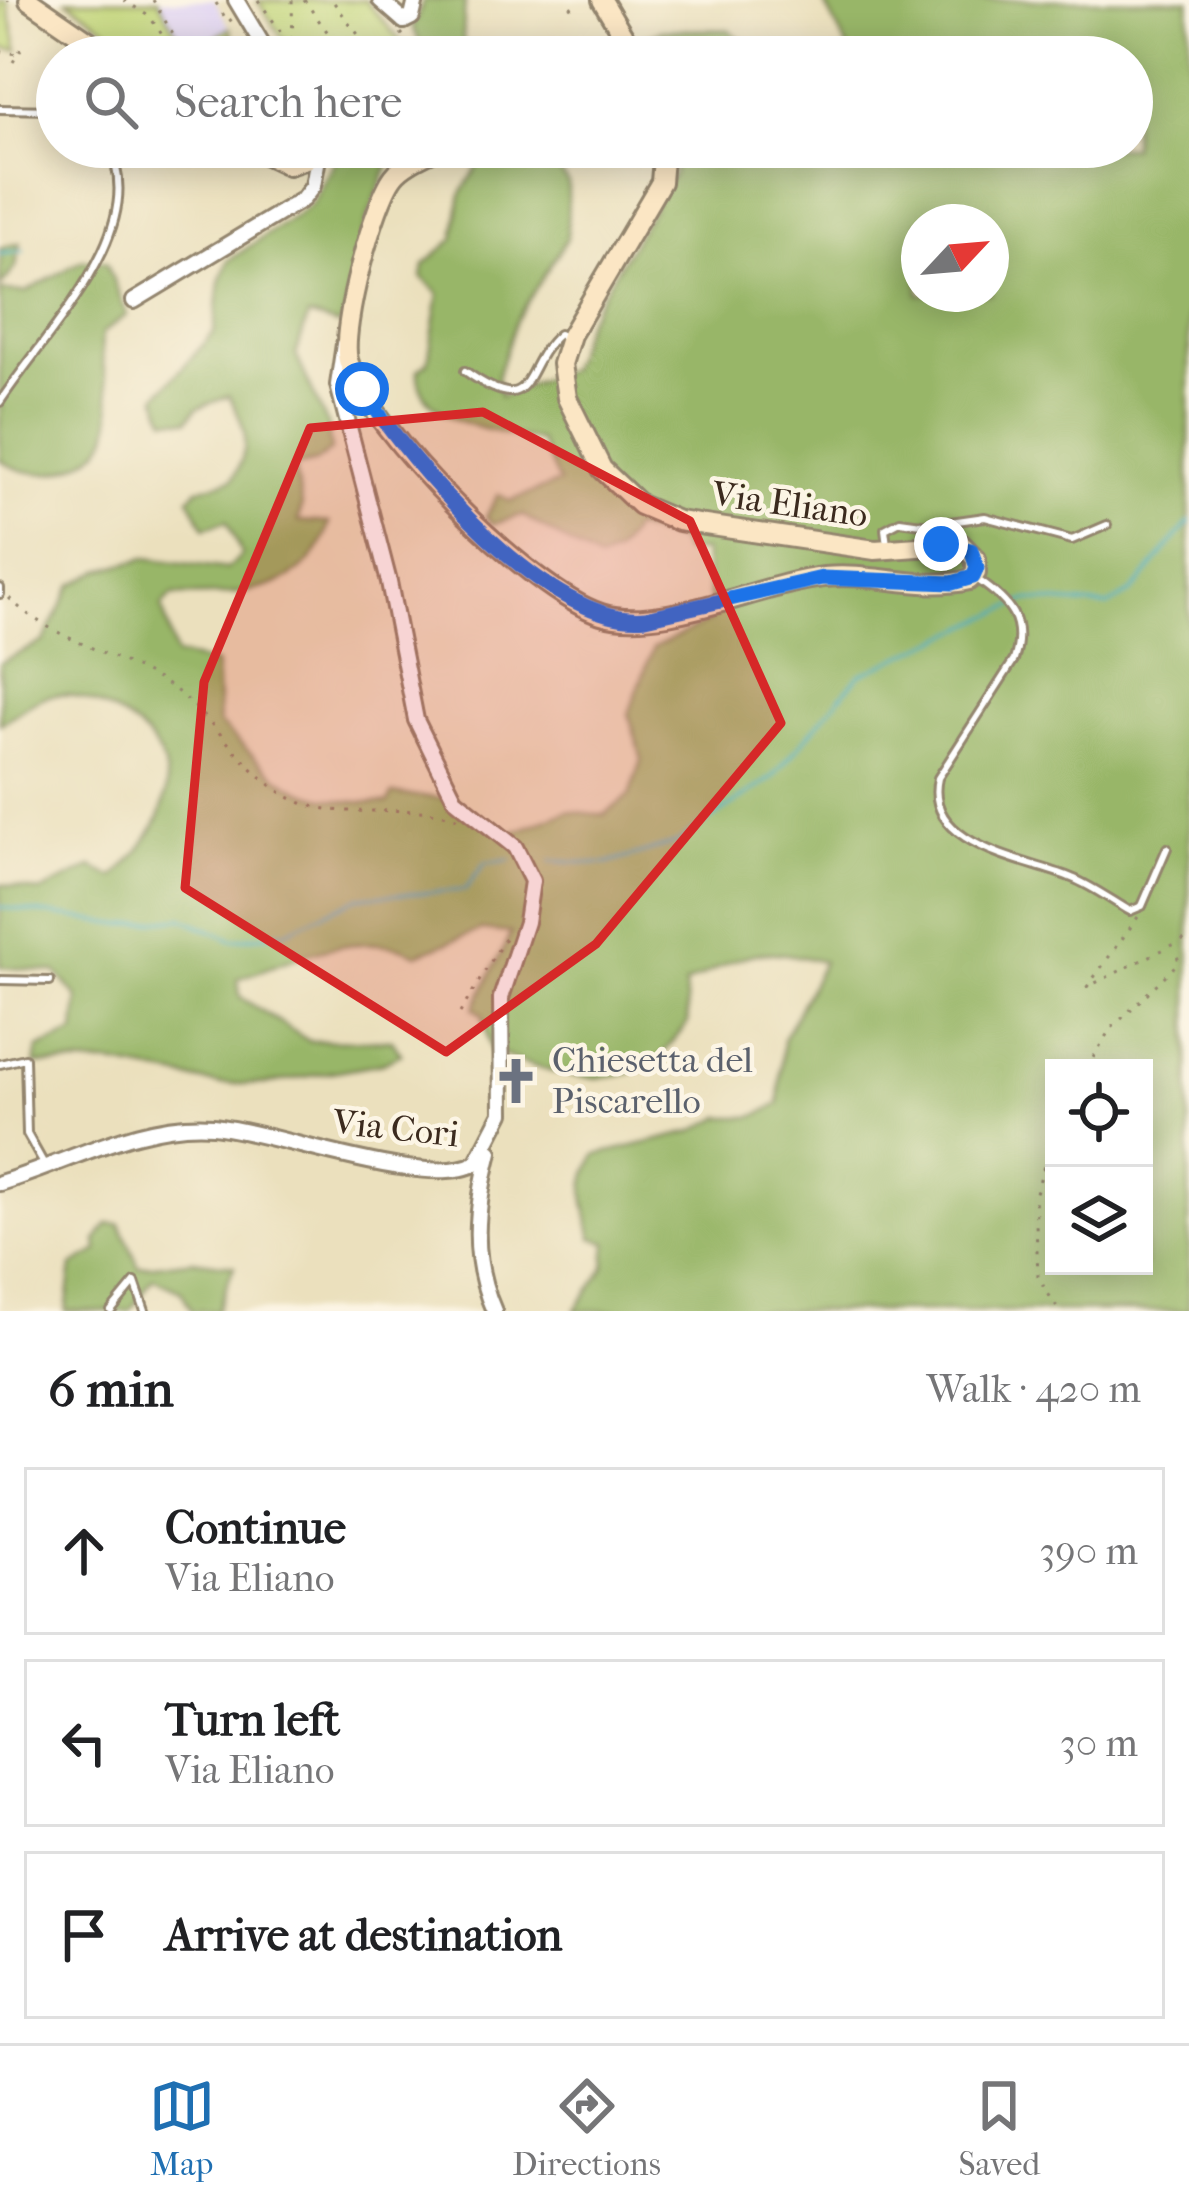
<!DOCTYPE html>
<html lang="en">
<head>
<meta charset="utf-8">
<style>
  :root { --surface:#fff; --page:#f6f6f6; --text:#202124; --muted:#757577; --line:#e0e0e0; --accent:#1f6fb2 }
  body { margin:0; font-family:"IM FELL French Canon",serif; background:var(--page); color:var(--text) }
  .controls { position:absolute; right:36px; bottom:36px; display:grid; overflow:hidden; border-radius:0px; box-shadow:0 6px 30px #0003 }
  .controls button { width:108px; height:108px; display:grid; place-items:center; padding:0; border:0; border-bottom:3px solid var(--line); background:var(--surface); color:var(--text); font:60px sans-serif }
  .compass { position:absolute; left:901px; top:204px; width:108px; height:108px; border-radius:50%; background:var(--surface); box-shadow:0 6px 30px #0003; rotate:64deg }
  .stop { position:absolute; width:36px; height:36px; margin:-27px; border:9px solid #1a73e8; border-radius:50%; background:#fff }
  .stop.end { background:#1a73e8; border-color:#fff; box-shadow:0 3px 12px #0008 }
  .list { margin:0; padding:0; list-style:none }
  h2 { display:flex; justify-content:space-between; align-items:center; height:156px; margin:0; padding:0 48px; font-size:51px }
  h2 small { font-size:39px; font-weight:400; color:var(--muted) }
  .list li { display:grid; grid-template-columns:78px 1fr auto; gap:36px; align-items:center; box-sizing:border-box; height:168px; margin:0 24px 24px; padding:0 24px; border:3px solid var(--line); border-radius:0px }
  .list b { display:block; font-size:45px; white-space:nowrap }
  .list p { margin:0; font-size:39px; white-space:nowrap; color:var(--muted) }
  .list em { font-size:39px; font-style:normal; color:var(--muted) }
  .icon { flex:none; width:66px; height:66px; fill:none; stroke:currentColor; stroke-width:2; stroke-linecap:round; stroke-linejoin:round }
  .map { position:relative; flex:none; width:1189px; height:1311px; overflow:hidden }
  .search { position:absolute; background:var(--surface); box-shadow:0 6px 30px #0003; left:36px; right:36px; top:36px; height:132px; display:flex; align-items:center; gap:30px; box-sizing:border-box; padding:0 42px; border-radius:66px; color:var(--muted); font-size:45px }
  .sheet { height:732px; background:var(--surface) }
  nav { display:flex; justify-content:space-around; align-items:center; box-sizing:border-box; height:168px; border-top:3px solid var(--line); background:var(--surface); font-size:33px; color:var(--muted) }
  nav a { display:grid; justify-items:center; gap:6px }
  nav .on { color:var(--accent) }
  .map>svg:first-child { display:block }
  .built { fill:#e0d4f4 }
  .green { fill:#c1d578; stroke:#7e804b; stroke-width:3 }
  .forest { fill:#98b668; stroke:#6a7043; stroke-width:3; fill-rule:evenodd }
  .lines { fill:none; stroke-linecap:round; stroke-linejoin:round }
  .stream { stroke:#40acbf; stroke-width:3 }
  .lane-casing { stroke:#93856e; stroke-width:12 }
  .street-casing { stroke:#93856e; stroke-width:20 }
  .secondary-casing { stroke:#93856e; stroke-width:24 }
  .path { stroke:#93856e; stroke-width:3; stroke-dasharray:3 9; stroke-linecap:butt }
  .lane { stroke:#fff; stroke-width:6 }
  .street { stroke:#fff; stroke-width:14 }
  .secondary { stroke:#fbe6c4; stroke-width:18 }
  .path-bridge { stroke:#93856e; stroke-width:3; stroke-dasharray:3 9; stroke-linecap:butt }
  .route { stroke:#1a73e8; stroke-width:15 }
  .marked { fill:#d62828; fill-opacity:0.2; stroke:#d62828; stroke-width:9; stroke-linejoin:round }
  .labels { text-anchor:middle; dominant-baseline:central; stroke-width:9; stroke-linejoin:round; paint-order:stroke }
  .street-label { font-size:36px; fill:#3b2a1e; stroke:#fcf5e5 }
  .worship-label { font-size:36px; fill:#5b616d; stroke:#fcf5e5; text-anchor:start }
</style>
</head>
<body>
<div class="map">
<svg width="1189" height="1311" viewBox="0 0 1189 1311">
  <rect width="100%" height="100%" fill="#fcf5e5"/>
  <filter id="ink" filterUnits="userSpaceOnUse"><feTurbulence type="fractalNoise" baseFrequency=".00833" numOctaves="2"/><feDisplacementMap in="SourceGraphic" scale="24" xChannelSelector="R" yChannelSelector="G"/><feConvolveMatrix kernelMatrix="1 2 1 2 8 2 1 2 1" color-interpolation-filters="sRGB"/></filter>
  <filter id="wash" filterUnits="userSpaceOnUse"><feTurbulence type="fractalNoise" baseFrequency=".004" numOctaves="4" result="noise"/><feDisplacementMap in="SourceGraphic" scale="48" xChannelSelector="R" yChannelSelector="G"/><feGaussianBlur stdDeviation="2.7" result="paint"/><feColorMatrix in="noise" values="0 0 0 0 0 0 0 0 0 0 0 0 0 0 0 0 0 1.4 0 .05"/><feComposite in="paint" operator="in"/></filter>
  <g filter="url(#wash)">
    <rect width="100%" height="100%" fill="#ebe0bd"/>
    <!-- built -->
    <path class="built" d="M158,0H214L230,28L189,55Z"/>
    <!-- green -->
    <g class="green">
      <path d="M0,0L7,1L18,50L0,48Z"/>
      <path d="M67,0H158L189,54L230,28L232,34L220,43L232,38L240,56L147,57Z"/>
      <path d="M365,0L413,56L295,57L258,1Z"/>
    </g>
    <!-- forest -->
    <g class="forest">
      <path d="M424,0H465L463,39L471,57H411L422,48L413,27Z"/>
      <path d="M823,0H1189V1311H575L605,1267L607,1242L593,1238C585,1205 577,1184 596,1155L692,1132L721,1117H753L779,1104L783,1040L823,962C756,944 745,953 685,985L688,1023C677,1035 663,1058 649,1065C599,1092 538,1070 491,1050L482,1014L474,1008L511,933L481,930L417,954C362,926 291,960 238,979L240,997L309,1041L392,1040L401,1054L382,1063L265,1084H218L111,1064H35L38,1049L75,1033L78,998L56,972L0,967V884L40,892L92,867L114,878C168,825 197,761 117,714C97,703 72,690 48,696C32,700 14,716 0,724V663L44,641L72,585L101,570L146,558L227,569L242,555L227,521L205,528L189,498L198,489L233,479C252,445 247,429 229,396L197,408L188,420L166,419L157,396L214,333L220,282L228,261L311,205L336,159L327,154L329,147H380L375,153L388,166L366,223L345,316L339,325L308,316L296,355L327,424L331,450L316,462L294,467L302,505L298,521L329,523C312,596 235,596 172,595L162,606L175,655L216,664L219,724C289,788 290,801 388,803L392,794L455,799L504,836L568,811L604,815L630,795L642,760L629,714L653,648L712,620L704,551L683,552L679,541L634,528L615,554L598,561L522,515L493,524L486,517L498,494L510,501L559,483L540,441C502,433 415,423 418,370L428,362L439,294L422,277L424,265L454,239L461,195L489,147H543L568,183L567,238L515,322L497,377L500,397L568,369L586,321L674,173L673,147H1132V57H852ZM919,222H991V294H919ZM1054,1068H1144V1266H1054Z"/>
      <path d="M662,30H729L764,57H645V38Z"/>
      <path d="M20,243L16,267L0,287V248Z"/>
      <path d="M83,260L106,262L127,315L102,333C96,388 144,443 64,470C43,477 18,472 0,460V291L26,292Z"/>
      <path d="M108,1224H120L139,1267L193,1260L234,1266L217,1311H192L181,1291L153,1278L130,1311H66L72,1266L98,1251L97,1240Z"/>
    </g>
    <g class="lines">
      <!-- stream -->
      <g class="stream">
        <path d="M0,254L24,251"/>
        <path d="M551,861L606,864L676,843L772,778L859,675L1027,600L1107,606L1132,592L1189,522"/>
        <path d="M0,907L123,925L182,918L233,940L284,932L359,897L465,890L485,863L511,860"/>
      </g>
    </g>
  </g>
  <g filter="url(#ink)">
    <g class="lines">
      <defs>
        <g id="lane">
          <path d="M0,109L57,110"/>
          <path d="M465,371C538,423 520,367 559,334L567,338"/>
          <path d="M0,402C43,335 153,228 108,147"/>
          <path d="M887,545L885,529L900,521L929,525L985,517L1072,540L1107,525"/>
          <path d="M978,580C1010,602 1027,621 1014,660L938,778C922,847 1030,860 1072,878C1092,886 1111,900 1130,911L1142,906L1167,848"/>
          <path d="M0,588V594"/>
          <path d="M0,980L50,981"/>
          <path d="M0,1064L25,1058L27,1134L45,1166"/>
          <path d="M111,1311L135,1282L145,1311"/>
        </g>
        <g id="street">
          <path d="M236,0L270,57"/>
          <path d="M380,0L404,21"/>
          <path d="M404,21L412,17L416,0"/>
          <path d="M134,301L303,199L313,186L320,147"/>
          <path d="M490,1152C476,1207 470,1257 494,1311"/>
          <path d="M0,1183C68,1163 141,1120 213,1126C272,1131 428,1191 476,1163L502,1113L501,998L526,922L532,881L515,847L455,799L416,720L389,582L338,385L344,344"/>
        </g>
        <g id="secondary">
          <path d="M29,0L112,57"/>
          <path d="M602,0L636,57"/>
          <path d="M250,147L288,165L306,159L313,147"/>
          <path d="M440,147C425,155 404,163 394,176C374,201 340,329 348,360C368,430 531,592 601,614C661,633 759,584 824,577C872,572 922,591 969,580L976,573V559L961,544L875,550L678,521L640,505L602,469L567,398L562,364L571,335L661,182L664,147"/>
        </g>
      </defs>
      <!-- lane casing -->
      <use href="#lane" class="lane-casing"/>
      <!-- street casing -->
      <use href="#street" class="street-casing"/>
      <!-- secondary casing -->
      <use href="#secondary" class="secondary-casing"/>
      <!-- path -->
      <g class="path">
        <path d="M8,0V1"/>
        <path d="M124,0L150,17L167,42L176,39"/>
        <path d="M153,0L186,57"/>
        <path d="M258,0L299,57"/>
        <path d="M304,0L337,45L360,37L332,0"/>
        <path d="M216,3L228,22L232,19"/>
        <path d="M570,8L578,3"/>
        <path d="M401,33L414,48V57"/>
        <path d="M123,46L139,57"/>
        <path d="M220,49L232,36L245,57"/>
        <path d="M0,51L22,55"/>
        <path d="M280,56L293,48L292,0"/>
        <path d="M217,57L232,42"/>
        <path d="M13,62L21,49"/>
        <path d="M9,598C54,643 127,654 178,692C220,724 250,783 302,803C351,821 408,801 457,818"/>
        <path d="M1138,917L1087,987L1189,937"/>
        <path d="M460,1013L505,938"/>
        <path d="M1087,1068L1109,1031L1179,962L1175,948"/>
        <path d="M1054,1132L1035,1196L1038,1277L1059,1311"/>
      </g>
      <!-- lane -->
      <use href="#lane" class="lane"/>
      <!-- street -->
      <use href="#street" class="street"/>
      <!-- secondary -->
      <use href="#secondary" class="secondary"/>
      <!-- path-bridge -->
      <path class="path-bridge" d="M614,57L639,43"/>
    </g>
  </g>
  <g class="lines" filter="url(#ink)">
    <!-- route -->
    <path class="route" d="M362,389C411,464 550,629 646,618L822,578L952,583L973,577L977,568L971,550L941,544"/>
  </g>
  <!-- marked area -->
  <path class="marked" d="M483,412L690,521L781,723L596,944L446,1052L185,888L204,682L310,428Z"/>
  <!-- icons -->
  <defs>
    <symbol id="church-bare" viewBox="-9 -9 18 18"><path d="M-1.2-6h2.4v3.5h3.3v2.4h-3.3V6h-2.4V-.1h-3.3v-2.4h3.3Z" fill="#6b7280" stroke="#fcf5e5" stroke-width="2.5" paint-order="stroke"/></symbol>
  </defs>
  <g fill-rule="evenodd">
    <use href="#church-bare" x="483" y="1048" width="66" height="66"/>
  </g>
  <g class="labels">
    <!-- street labels -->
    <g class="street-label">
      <text transform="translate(790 504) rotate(8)">Via Eliano</text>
      <text transform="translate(396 1128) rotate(6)">Via Cori</text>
    </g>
    <!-- worship labels -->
    <g class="worship-label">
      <text x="552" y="1060">Chiesetta del<tspan x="552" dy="41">Piscarello</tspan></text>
    </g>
  </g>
</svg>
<div class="controls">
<button><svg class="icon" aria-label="locate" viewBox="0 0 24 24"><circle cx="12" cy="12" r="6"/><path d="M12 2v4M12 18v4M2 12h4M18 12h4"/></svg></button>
<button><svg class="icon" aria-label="layers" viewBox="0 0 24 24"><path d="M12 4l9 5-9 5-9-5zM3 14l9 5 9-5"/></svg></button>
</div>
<svg class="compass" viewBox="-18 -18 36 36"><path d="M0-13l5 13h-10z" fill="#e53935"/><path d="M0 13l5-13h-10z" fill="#757577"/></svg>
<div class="stop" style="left:362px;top:389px"></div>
<div class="stop end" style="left:941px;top:544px"></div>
<div class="search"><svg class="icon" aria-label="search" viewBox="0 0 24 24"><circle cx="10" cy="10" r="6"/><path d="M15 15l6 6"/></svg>Search here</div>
</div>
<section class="sheet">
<h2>6 min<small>Walk · 420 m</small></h2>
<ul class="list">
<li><svg class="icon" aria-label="ahead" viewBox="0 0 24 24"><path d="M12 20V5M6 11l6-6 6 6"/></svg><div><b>Continue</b><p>Via Eliano</p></div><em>390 m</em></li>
<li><svg class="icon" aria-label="left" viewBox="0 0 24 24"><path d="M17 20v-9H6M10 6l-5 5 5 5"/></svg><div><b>Turn left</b><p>Via Eliano</p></div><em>30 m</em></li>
<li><svg class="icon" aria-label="arrive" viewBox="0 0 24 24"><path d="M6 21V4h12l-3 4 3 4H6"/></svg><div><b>Arrive at destination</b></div></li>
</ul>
</section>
<nav>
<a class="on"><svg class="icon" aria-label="map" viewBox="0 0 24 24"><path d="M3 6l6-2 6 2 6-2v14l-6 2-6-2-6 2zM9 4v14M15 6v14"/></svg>Map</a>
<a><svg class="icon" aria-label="directions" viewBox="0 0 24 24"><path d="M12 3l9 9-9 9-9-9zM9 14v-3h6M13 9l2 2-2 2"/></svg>Directions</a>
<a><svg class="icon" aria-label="saved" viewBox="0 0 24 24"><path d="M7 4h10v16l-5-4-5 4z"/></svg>Saved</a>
</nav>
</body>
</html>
